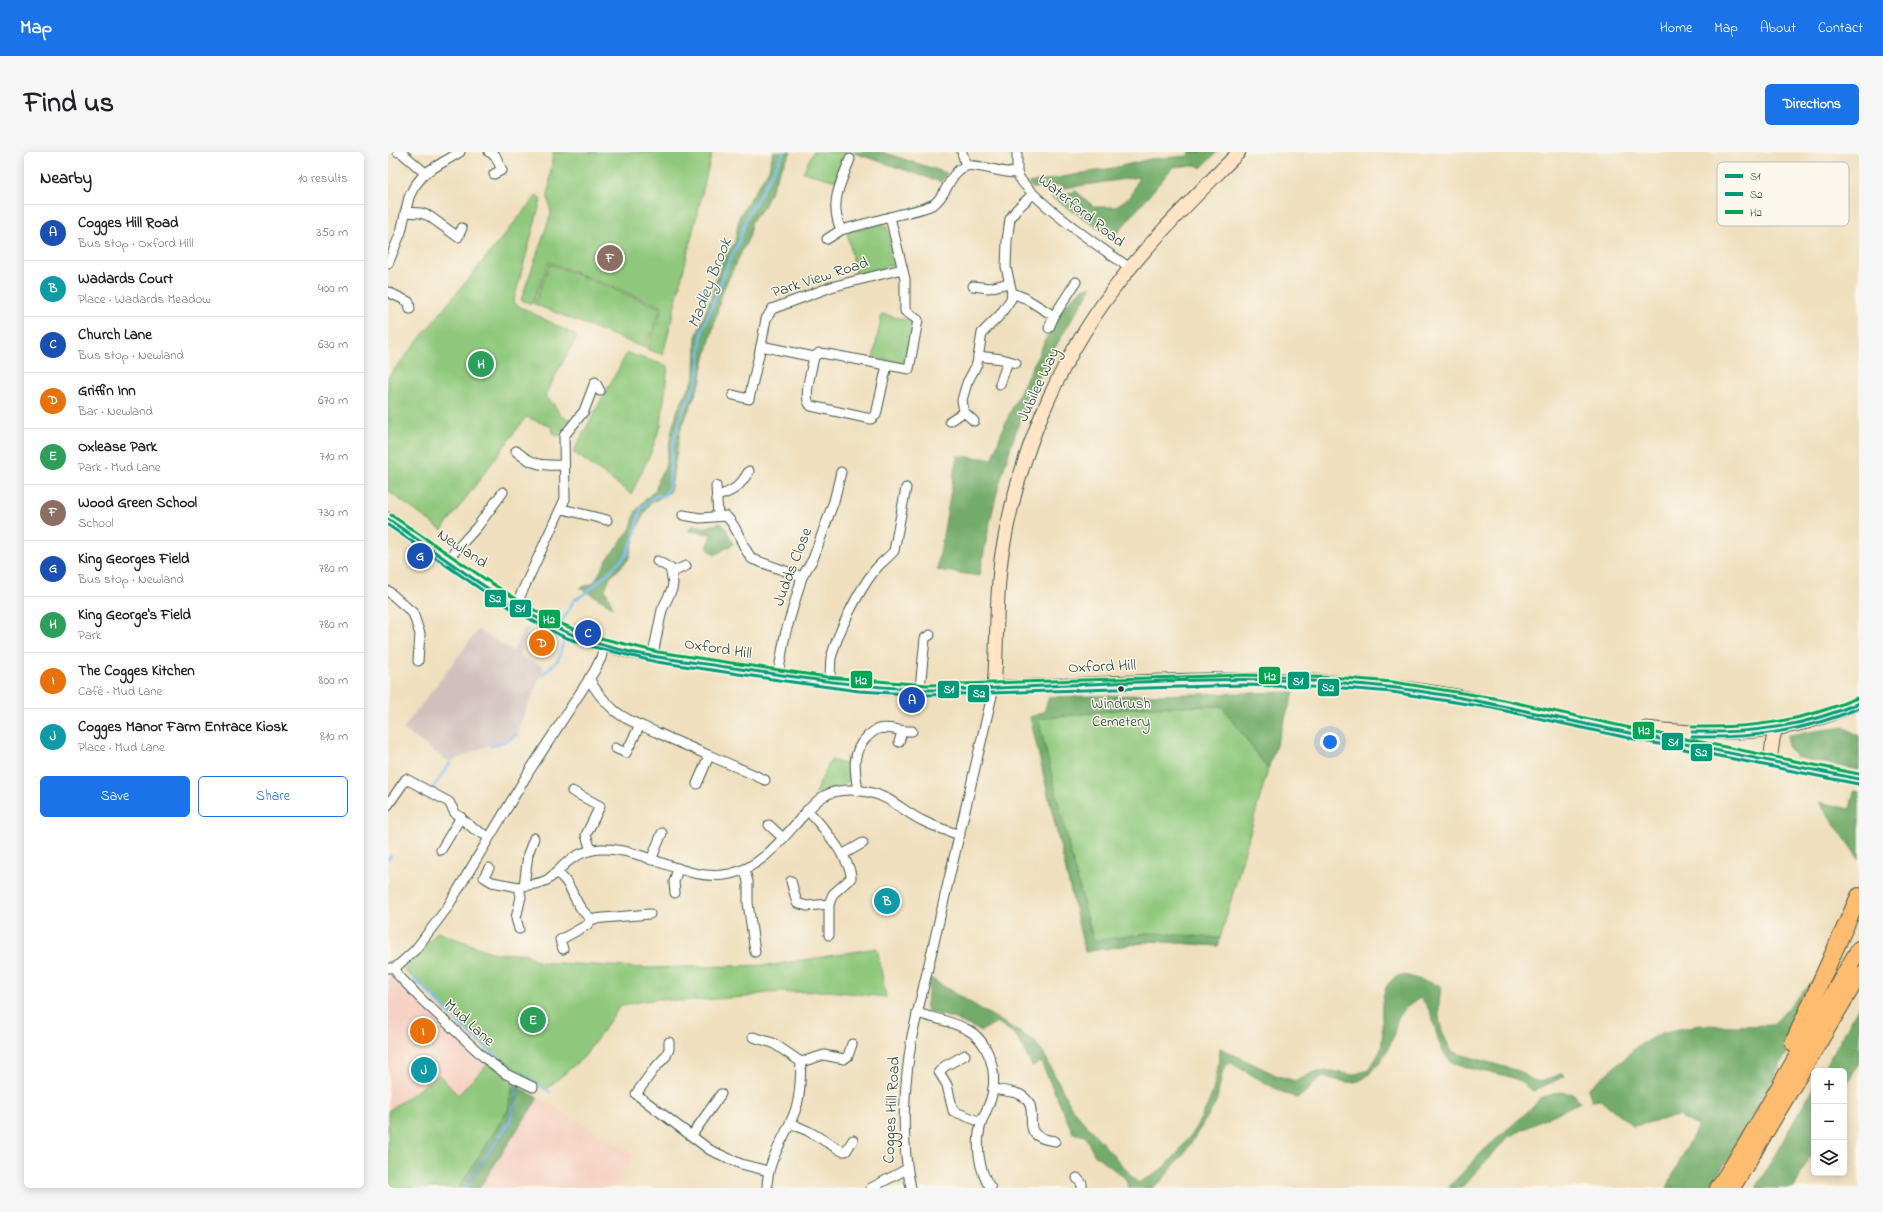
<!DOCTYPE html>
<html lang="en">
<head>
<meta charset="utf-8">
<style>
  :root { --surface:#fff; --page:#f6f6f6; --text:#202124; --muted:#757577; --line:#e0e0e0; --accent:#1a73e8 }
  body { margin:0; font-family:"Indie Flower",sans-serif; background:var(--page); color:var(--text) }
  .controls { position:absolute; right:12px; bottom:12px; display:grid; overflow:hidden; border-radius:6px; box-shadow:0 2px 10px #0003 }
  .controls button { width:36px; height:36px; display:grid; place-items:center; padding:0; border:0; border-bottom:1px solid var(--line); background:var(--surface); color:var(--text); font:20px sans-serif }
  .you { position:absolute; left:942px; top:590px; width:14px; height:14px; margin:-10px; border:3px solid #fff; border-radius:50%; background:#1a73e8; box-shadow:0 0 0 6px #1a73e833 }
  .badge { display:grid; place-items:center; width:26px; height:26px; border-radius:50%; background:var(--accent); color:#fff; font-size:13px; font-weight:700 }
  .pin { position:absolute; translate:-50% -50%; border:2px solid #fff; box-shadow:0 1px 4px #0006 }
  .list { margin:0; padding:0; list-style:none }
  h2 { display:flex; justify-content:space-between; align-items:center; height:52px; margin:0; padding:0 16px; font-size:17px }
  h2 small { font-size:13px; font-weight:400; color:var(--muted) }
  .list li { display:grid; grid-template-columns:26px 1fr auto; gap:12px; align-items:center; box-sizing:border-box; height:56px; padding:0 16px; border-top:1px solid var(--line) }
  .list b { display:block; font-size:15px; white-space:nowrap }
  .list p { margin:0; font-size:13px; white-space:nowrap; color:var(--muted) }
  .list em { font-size:13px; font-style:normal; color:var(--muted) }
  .actions { display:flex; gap:8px; padding:12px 16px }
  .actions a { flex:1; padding:9px 0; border:1px solid var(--accent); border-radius:6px; text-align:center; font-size:14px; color:var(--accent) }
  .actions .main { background:var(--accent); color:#fff }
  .icon { flex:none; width:22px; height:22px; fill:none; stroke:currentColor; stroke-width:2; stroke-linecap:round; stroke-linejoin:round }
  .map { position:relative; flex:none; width:1471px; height:1036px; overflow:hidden; border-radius:6px }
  header { display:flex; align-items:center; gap:24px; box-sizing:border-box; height:56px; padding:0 20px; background:var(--accent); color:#fff }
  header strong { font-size:19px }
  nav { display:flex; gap:22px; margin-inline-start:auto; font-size:14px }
  .intro { display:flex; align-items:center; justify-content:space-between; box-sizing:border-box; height:96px; padding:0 24px }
  h1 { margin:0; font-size:28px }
  .button { padding:10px 18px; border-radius:6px; background:var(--accent); color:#fff; font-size:14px; font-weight:700 }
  main { display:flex; gap:24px; padding:0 24px }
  aside { flex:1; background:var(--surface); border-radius:6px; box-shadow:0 2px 10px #0003 }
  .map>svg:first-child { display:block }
  .built { fill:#f5d2c3 }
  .industrial { fill:#d1bfbd }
  .green { fill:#8fc87b; stroke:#578258 }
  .forest { fill:#73ac6b; stroke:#497450 }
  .water { fill:#7fbcf2; stroke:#4f7c93 }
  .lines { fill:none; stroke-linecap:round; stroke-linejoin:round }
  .stream { stroke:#7fbcf2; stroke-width:2.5 }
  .street-casing { stroke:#3e5549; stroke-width:11 }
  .secondary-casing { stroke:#3e5549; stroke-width:15 }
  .highway-casing { stroke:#3e5549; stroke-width:18 }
  .street { stroke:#fff; stroke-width:9 }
  .secondary { stroke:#ffe4c6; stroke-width:13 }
  .highway { stroke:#febc70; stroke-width:16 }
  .bus-1-casing { stroke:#fbf7ec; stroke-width:6 }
  .bus-2-casing { stroke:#fbf7ec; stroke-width:6 }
  .bus-3-casing { stroke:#fbf7ec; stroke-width:6 }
  .bus-1 { stroke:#009b79; stroke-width:3 }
  .bus-2 { stroke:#009b79; stroke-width:3 }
  .bus-3 { stroke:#00a651; stroke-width:3 }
  .bus-dot { fill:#1f3d34; stroke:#fbf7ec; stroke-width:1.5 }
  .labels { text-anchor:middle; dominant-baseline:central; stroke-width:3; stroke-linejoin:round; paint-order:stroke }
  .bus-label { font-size:15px; fill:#1f3d34; stroke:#fbf7ec }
  .street-label { font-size:16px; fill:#1f3d34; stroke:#fbf7ec }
  .water-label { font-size:17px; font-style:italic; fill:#375d64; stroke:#fbf7ec }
  .key { fill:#fbf7ec; stroke:#b9bfb5; stroke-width:1 }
  .key-label { font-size:11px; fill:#1f3d34 }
  .line-badge { stroke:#fbf7ec; stroke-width:1.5 }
  .badge-label { font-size:11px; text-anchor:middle; font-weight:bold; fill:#fff }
</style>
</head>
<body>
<header>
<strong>Map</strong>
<nav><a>Home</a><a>Map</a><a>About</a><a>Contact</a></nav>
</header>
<div class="intro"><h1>Find us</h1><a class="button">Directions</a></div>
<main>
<aside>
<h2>Nearby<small>10 results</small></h2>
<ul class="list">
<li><span class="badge" style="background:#1a4fb4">A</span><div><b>Cogges Hill Road</b><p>Bus stop · Oxford Hill</p></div><em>350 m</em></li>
<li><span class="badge" style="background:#0f9aa8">B</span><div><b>Wadards Court</b><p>Place · Wadards Meadow</p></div><em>400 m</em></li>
<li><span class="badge" style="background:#1a4fb4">C</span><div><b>Church Lane</b><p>Bus stop · Newland</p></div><em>630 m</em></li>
<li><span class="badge" style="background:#e8710a">D</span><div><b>Griffin Inn</b><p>Bar · Newland</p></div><em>670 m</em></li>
<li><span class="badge" style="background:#2e9e5b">E</span><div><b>Oxlease Park</b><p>Park · Mud Lane</p></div><em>710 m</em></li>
<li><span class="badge" style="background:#8d6e63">F</span><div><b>Wood Green School</b><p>School</p></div><em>730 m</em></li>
<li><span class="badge" style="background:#1a4fb4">G</span><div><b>King Georges Field</b><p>Bus stop · Newland</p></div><em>780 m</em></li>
<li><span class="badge" style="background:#2e9e5b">H</span><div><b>King George's Field</b><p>Park</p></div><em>780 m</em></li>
<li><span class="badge" style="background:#e8710a">I</span><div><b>The Cogges Kitchen</b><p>Café · Mud Lane</p></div><em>800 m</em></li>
<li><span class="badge" style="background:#0f9aa8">J</span><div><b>Cogges Manor Farm Entrace Kiosk</b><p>Place · Mud Lane</p></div><em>810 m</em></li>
</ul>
<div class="actions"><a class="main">Save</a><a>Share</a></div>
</aside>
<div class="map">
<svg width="1471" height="1036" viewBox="0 0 1471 1036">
  <rect width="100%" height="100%" fill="#fbf7ec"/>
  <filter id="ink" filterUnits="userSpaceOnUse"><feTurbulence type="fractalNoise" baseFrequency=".025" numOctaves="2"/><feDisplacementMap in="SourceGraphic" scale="8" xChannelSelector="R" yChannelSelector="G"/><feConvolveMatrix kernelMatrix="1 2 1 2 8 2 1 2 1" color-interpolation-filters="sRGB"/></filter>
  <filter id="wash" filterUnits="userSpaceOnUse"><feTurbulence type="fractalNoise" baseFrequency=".012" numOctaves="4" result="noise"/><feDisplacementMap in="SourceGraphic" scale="16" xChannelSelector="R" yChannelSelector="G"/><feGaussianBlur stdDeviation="0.9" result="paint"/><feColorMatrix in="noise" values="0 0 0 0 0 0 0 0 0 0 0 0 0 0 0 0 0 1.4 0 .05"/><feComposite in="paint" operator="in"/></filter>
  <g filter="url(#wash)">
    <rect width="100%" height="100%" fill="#efdfbe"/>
    <!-- built -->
    <g class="built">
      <path d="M1,820L102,910L70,943L0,959Z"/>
      <path d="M150,946L246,1003L227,1036H91Z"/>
    </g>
    <!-- industrial -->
    <path class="industrial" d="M137,475L142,477L132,503L156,515L128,582L120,587L103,592L61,610L15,577L90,478L125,499Z"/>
    <!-- green -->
    <g class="green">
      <path d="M165,0H324L275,203L259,197L275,155L161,110L144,152L133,148L163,62L160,44Z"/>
      <path d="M425,0H459L448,29L415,20Z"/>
      <path d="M149,43L153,48L125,151L189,184L157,243L165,251L173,264L183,268L175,276L170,284L165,281L164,275L138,265L54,378L0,339V225Z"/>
      <path d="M495,72L499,75L507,111L505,113L468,123L459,80Z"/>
      <path d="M162,112L273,156L257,196L146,152Z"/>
      <path d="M494,162L526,170L516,212L485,206Z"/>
      <path d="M239,201L280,214L273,273L262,303L243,342L185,300Z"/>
      <path d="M834,554L880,617L830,794L766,789L708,798L685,711L650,567L756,555Z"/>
      <path d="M459,605L463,608C465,631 463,630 442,637C437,638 432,642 427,641L443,608L457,612Z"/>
      <path d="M49,780L109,802L137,801L151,810L259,816L385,813L489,796L498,845L441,839L377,841L358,845L295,849L270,847L233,853L196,905L158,937L100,898L16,818Z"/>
      <path d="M102,910L125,932L120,958L71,1036H0V959L51,923L70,943Z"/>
    </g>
    <!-- forest -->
    <g class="forest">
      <path d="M385,0H403L392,18L376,55L363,70L362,83L335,138L314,218L313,228L292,279L282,340L261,352L249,376L240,408L221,427L217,437L225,455L192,436L206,431L218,409L243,376L247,361L255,350L268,337L270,327L277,316L284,277L290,257L307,225L308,185L323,146L334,110L347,90L351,65L381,17Z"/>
      <path d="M463,0H494L559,21L553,30Z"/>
      <path d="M802,0H829L813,16L808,13L785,15L725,86L663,45L688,39L706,55H727L743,44L751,25L676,36L671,33L644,36L641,31L725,16L762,7L801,4Z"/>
      <path d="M704,134C692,156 677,177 665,199C626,267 604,347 592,424L549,418L569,304L605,307C614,273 630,244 646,212C658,188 670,155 693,138C696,136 701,135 704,134Z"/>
      <path d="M332,371L338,376L345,392L327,403L319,396L323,382L300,379L305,373L319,375Z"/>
      <path d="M906,540L880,617L834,554L756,555L650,567L685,711L705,789L765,781L832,786L830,794L766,789L697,800L642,565L656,560L661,545Z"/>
      <path d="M1456,575L1471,584V618L1408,605L1400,595V583Z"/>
      <path d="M1466,639L1471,640V707L1431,650L1462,657Z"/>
      <path d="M1455,795L1351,991L1321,1036H1278L1310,974L1290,964L1245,974L1213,948L1204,949L1200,937L1235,908L1249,894L1276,880L1312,873L1346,874L1385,873Z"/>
      <path d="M1012,823L1020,824L1053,834C1049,864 1049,873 1064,900L1131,919L1145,928L1153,930L1175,921L1177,924L1145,939C1139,936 1134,930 1128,927C1112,920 1070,918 1060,907C1045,889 1049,860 1032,846C1024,851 1015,856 1011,864C1008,869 1007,877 1006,882C1001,898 984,928 966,930C955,931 944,926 933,925C924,931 918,943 908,946L888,937L843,911L839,912L835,918L828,951L798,999L774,1028L764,1036H741L737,1026L706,1002L697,984L685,981L653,910L644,914L628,883L609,870L593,879L565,866L538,859L542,826L646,889L656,902L684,957L750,1031C757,1027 765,1024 771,1019C792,1004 817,964 825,939C829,925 831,911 832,896L890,924L908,929L927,920L944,919L964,923L981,918C985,911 991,903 993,896C999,872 983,836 1012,823Z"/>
      <path d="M1471,854V910L1456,938V919H1435Z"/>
      <path d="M125,932L150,946L91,1036H71L120,958Z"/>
      <path d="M1426,934V996L1406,1036H1368Z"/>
      <path d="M1172,940L1186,942L1192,950L1120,985L1073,1036H1060L1097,997L1146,954L1152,946Z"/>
    </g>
    <!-- water -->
    <path class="water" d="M131,931L132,933L123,971L77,1036H75L120,970Z"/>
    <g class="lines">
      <!-- stream -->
      <g class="stream">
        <path d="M174,470L186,448L198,441L238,404L247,381L253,356L268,344L277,343L281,336L284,295L295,259L310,228L314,179L340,112L351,90L358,67L396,0"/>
        <path d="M154,523L170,508L176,488"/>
        <path d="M103,594L121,588L129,582"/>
        <path d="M44,637L62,611"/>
        <path d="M0,707L3,704"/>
        <path d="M25,825L83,883L124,917L162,940"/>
      </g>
    </g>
  </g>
  <g filter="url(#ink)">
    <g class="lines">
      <defs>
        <g id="street">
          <path d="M10,0L14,1L37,21"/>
          <path d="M101,0L107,3L114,18L106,22"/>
          <path d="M574,0L578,14"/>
          <path d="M629,0V21"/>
          <path d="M17,60L33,61L41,64L70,85L74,76"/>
          <path d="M453,78C441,51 452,33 462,7"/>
          <path d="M439,87L453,78L502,65"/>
          <path d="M0,112L13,80L21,45L26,35L37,21L72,0"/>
          <path d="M514,117L443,135L384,157L378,167L373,194L426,205L431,201L439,202L521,217L530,168L517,159V127L502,65C514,61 536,58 546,52C560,42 561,20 578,14C589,11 615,22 629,21C637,44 720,101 742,116"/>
          <path d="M585,134L601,136L621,131"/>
          <path d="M0,140L21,150L22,157"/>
          <path d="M624,141L637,146L666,164"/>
          <path d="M661,176L666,164L688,130"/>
          <path d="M590,204L614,207L628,211"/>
          <path d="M426,205C424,216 414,247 423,254L483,267L488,263L499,213"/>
          <path d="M612,232L620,209"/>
          <path d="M345,243L361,247L373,194"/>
          <path d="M576,260L586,269"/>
          <path d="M562,269L576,260L574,248L579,231L589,212L594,181L612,163L623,147L624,141L618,115L619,89L622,67L629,57L645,42"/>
          <path d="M128,299C144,313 155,314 176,313"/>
          <path d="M328,334L330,364"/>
          <path d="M329,344C347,339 352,334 361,319"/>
          <path d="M174,357L219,368"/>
          <path d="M295,363L312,366L338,364C351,376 353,394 364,407L414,425"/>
          <path d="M60,407L89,375L115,340"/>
          <path d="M284,420L298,414"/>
          <path d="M0,439L25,461L32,482L30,509"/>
          <path d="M128,453L177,347L176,284L196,259L207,230L212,239"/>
          <path d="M265,502L274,458L284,437L285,431L282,416L269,409"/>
          <path d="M390,523L397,483L414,425L425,407L446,349L453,320"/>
          <path d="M201,526C207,539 216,549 227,559C239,569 254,574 268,580C304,597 341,611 377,628"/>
          <path d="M441,530C443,522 442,514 443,506C450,480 470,439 487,418C492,411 500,406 506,399L518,336"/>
          <path d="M532,537L537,486L542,483"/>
          <path d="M511,590L514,580"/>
          <path d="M227,596L238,601L252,573"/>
          <path d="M309,632L321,604"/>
          <path d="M184,639L212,654L198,683L203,698"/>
          <path d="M470,639C467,620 463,600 478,586C481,583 485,579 490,577C501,574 513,580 524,579"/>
          <path d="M0,653L18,627L61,650L67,661L86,677L101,685"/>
          <path d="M381,673L395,686"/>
          <path d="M53,698L73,665"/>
          <path d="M454,703L475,691"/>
          <path d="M263,708L274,681"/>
          <path d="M101,716L96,725L104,730L131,735"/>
          <path d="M357,718L360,730V751L367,800"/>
          <path d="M169,721C187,733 184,754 204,767L262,762"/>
          <path d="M403,729L409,751L419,754L441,752L445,742L463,726C464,709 431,670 419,658"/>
          <path d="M136,734L140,702L146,686"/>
          <path d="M287,741L286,730L290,716"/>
          <path d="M131,777L128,766L133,745L131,735C141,732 149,733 159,728C165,724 170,719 175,714C185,704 199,698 213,697C257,695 297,731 342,722C373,716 394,687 414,665C420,658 427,649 436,644C448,637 466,637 480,640C502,644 516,660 535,669C547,675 560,679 572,683"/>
          <path d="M441,783V752"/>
          <path d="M175,797L172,788L199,773L204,767"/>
          <path d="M0,816H7L27,798L59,756L142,618L207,518L213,506L216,493"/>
          <path d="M7,816L10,823L33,847L98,907L118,922L145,935"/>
          <path d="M529,861C545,866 563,869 578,877C599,887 608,915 605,937C604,949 598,958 594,969C587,989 590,1019 603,1036"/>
          <path d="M365,885L385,891L413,910C412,926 413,944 407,959C398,985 379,1007 379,1036"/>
          <path d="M281,890V897L278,904L266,917L248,942L322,998L353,1012L380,1019"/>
          <path d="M577,903L557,914L551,920L559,933L565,959L593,970"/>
          <path d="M413,910L436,903L456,907L460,904L464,892"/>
          <path d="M605,937C614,939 625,939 633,943C658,958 624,984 667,989"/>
          <path d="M402,971L420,979L454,999H458L465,988"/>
          <path d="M304,983L333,942"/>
          <path d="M689,1026L694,1032V1036"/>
          <path d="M483,1036L519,1017"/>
          <path d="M523,1036C512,986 516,934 524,884L606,535"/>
        </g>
        <g id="secondary">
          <path d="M0,367C52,402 102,440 157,470C206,498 283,507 338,515C427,528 516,545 606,535C739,532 873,520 1005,535C1073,542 1138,558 1204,573C1293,592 1382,609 1471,627"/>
          <path d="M606,535C610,491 607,446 614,401C630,306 667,215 725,138C762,88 807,45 851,0"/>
          <path d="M1258,576C1305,582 1361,583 1407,573C1429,568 1450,560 1471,551"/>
          <path d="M1382,609L1385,587L1388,576"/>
        </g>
        <g id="highway">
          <path d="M1405,891L1471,744"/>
          <path d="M1330,1036L1357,994L1471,797"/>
          <path d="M1344,1036L1471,823"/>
        </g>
      </defs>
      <!-- street casing -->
      <use href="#street" class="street-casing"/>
      <!-- secondary casing -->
      <use href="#secondary" class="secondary-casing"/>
      <!-- highway casing -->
      <use href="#highway" class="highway-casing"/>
      <!-- street -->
      <use href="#street" class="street"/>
      <!-- secondary -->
      <use href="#secondary" class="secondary"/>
      <!-- highway -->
      <use href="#highway" class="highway"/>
      <defs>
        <g id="bus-1">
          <path d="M0,367C57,406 113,451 176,479C226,502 284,507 338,515C405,525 471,535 539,538C677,536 816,521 955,531C1041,536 1123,556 1207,574C1294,592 1383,609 1471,627"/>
          <path d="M1304,580C1365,581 1415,575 1471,551"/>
        </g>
        <g id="bus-2">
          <path d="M0,373L94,438L134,463L174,484L197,493L269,510L404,530L471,539L538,543L856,533L955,536L1004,540L1104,556L1236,585L1470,632"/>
          <path d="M1304,585C1364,586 1415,580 1471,556"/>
        </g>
        <g id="bus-3">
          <path d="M3,363L100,429L159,466L200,483L270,500L439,525L539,533L856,523L956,526L1005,530L1106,546L1238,575L1471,622"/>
          <path d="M1304,575C1364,576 1413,570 1469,546"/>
        </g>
      </defs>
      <!-- bus-1 casing -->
      <use href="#bus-1" class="bus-1-casing"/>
      <!-- bus-2 casing -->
      <use href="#bus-2" class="bus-2-casing"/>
      <!-- bus-3 casing -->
      <use href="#bus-3" class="bus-3-casing"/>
      <!-- bus-1 -->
      <use href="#bus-1" class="bus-1"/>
      <!-- bus-2 -->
      <use href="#bus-2" class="bus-2"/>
      <!-- bus-3 -->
      <use href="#bus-3" class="bus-3"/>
    </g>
  </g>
  <!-- markers -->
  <circle class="bus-dot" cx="733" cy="537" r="3.5"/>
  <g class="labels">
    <!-- bus labels -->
    <g class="bus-label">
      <text x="733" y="552">Windrush<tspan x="733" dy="18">Cemetery</tspan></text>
    </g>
    <!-- street labels -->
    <g class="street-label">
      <text transform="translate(693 59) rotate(39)">Waterford Road</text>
      <text transform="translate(432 126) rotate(-18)">Park View Road</text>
      <text transform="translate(651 233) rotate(-65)">Jubilee Way</text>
      <text transform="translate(74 397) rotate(34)">Newland</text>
      <text transform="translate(405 415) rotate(-69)">Judds Close</text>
      <text transform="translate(330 497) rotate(9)">Oxford Hill</text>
      <text transform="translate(714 515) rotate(-2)">Oxford Hill</text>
      <text transform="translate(81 871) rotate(42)">Mud Lane</text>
      <text transform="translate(504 958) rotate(-87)">Cogges Hill Road</text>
    </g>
    <!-- water labels -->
    <g class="water-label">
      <text transform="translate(322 131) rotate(-69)">Madley Brook</text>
    </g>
  </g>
  <!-- legend -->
  <rect x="1329" y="10" width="132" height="64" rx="6" class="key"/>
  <rect x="1337" y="22" width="18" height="4" fill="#009b79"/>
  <rect x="1337" y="40" width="18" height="4" fill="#009b79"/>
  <rect x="1337" y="58" width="18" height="4" fill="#00a651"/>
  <g class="key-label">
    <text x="1362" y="28">S1</text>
    <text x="1362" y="46">S2</text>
    <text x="1362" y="64">H2</text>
  </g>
  <g class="line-badge">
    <rect x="96" y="437" width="23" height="19" rx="4" fill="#009b79"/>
    <rect x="121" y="447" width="23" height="19" rx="4" fill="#009b79"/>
    <rect x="150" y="457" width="23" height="20" rx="4" fill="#00a651"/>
    <rect x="870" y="514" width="23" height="19" rx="4" fill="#00a651"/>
    <rect x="462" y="518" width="23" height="19" rx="4" fill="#00a651"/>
    <rect x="899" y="519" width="23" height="19" rx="4" fill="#009b79"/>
    <rect x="929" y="526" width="23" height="19" rx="4" fill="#009b79"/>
    <rect x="549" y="528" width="23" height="19" rx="4" fill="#009b79"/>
    <rect x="579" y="532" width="23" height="19" rx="4" fill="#009b79"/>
    <rect x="1244" y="569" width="23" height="19" rx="4" fill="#00a651"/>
    <rect x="1273" y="580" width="23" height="19" rx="4" fill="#009b79"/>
    <rect x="1302" y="591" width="23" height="19" rx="4" fill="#009b79"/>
  </g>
  <g class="badge-label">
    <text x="107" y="450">S2</text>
    <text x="132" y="460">S1</text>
    <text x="161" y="471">H2</text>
    <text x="882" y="528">H2</text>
    <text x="473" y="532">H2</text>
    <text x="910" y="533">S1</text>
    <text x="940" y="539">S2</text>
    <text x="561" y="541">S1</text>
    <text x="591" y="545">S2</text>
    <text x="1256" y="582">H2</text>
    <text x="1285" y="594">S1</text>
    <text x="1313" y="604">S2</text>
  </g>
</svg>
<div class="controls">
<button>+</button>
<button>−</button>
<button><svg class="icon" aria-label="layers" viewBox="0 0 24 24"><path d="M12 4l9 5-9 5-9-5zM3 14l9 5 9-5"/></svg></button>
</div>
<div class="you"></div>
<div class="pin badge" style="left:524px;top:548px;background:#1a4fb4">A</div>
<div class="pin badge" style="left:499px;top:749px;background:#0f9aa8">B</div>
<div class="pin badge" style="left:200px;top:481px;background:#1a4fb4">C</div>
<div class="pin badge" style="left:154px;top:491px;background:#e8710a">D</div>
<div class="pin badge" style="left:145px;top:868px;background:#2e9e5b">E</div>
<div class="pin badge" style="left:222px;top:106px;background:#8d6e63">F</div>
<div class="pin badge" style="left:32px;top:404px;background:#1a4fb4">G</div>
<div class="pin badge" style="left:93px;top:212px;background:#2e9e5b">H</div>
<div class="pin badge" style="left:35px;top:879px;background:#e8710a">I</div>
<div class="pin badge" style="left:36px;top:918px;background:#0f9aa8">J</div>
</div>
</main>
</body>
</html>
